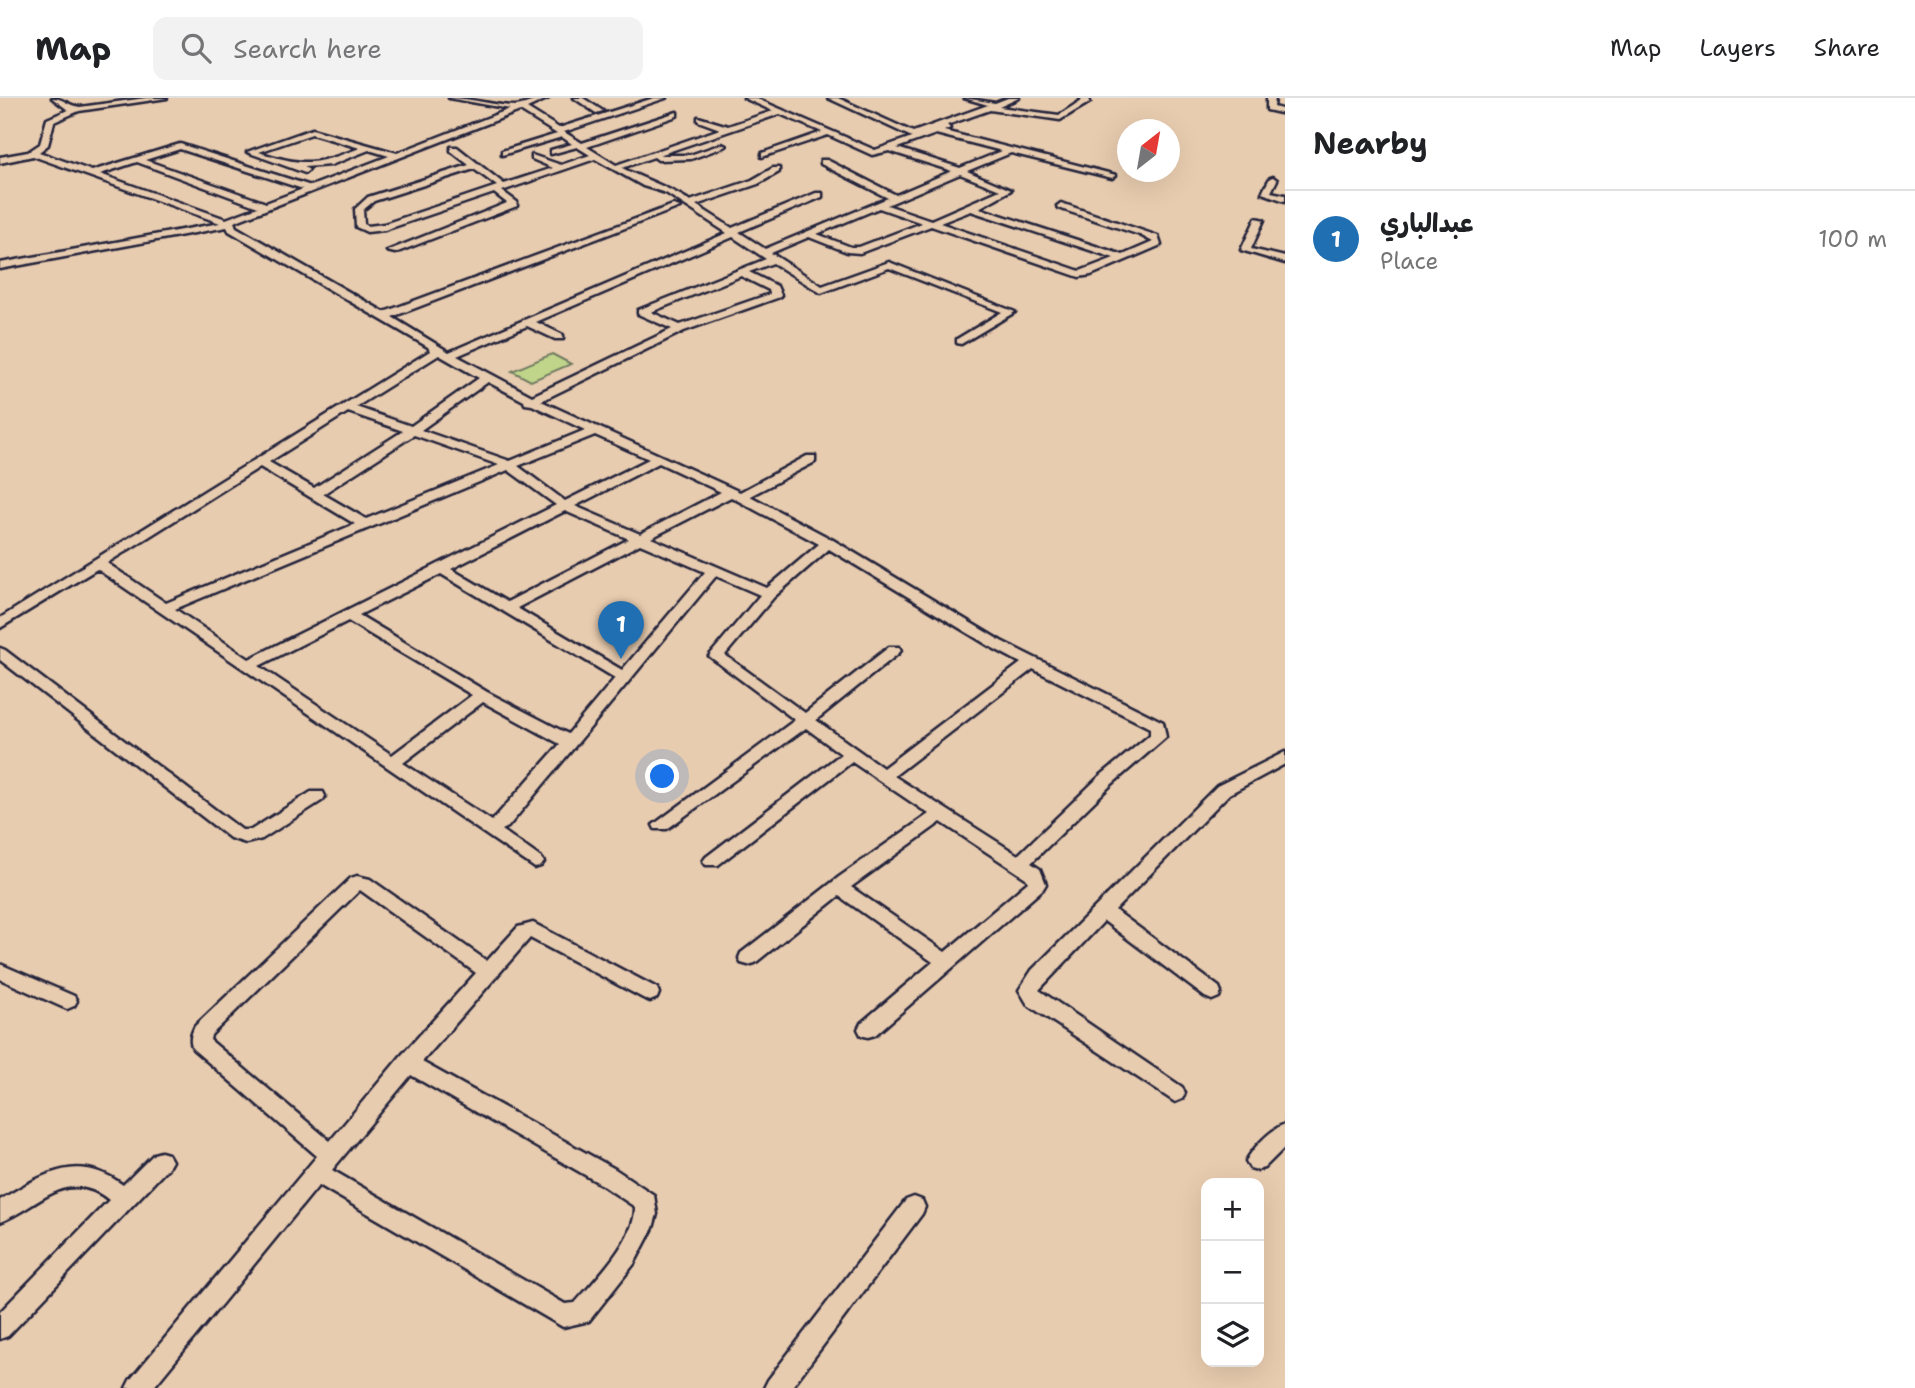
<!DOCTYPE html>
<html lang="en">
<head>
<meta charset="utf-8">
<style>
  :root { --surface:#fff; --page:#f2f2f2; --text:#202124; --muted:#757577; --line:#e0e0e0; --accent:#1f6fb2 }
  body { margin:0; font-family:"Shantell Sans","Playpen Sans Arabic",sans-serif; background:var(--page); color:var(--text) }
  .controls { position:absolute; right:21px; bottom:21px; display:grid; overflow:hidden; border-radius:14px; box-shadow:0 7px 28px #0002 }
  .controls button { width:63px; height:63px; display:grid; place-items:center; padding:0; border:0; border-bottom:2px solid var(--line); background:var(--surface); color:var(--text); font:35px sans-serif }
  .compass { position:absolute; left:1117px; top:21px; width:63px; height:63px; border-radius:50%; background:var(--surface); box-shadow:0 7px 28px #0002; rotate:31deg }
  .you { position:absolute; left:663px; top:679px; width:24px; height:24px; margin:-18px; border:5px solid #fff; border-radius:50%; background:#1a73e8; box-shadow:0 0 0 10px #1a73e833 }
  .badge { display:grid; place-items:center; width:46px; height:46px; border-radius:50%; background:var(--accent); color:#fff; font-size:23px; font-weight:700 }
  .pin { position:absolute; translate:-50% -58px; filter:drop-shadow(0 2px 4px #0008) }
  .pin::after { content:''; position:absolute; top:37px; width:24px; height:21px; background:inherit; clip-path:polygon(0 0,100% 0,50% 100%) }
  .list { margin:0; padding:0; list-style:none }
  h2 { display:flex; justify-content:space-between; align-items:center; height:91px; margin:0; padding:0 28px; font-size:30px }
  h2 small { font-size:23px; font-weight:400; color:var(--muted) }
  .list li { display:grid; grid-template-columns:46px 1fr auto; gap:21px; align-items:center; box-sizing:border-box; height:98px; padding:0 28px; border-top:2px solid var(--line) }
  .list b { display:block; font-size:26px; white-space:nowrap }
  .list p { margin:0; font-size:23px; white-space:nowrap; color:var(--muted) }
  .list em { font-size:23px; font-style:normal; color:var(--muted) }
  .icon { flex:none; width:38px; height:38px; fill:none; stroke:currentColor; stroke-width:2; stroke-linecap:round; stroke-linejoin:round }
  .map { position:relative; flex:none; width:1285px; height:1290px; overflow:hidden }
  header { display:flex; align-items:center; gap:42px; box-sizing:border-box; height:98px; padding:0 35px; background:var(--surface); border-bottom:2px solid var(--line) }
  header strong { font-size:33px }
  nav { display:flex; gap:38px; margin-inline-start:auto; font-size:24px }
  .search { width:490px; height:63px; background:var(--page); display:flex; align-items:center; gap:18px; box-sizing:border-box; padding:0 24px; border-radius:14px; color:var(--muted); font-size:26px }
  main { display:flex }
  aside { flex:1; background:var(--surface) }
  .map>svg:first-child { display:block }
  .green { fill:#c0d58a; stroke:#717c62; stroke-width:2 }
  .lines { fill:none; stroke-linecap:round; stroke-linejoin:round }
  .minor-casing { stroke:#22223b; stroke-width:5 }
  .minor { fill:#e8ccaf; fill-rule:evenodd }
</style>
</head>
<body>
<header>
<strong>Map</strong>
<div class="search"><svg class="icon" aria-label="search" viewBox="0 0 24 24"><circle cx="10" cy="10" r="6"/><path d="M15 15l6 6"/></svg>Search here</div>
<nav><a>Map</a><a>Layers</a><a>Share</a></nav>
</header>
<main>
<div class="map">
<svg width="1285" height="1290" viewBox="0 0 1285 1290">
  <rect width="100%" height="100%" fill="#e8ccaf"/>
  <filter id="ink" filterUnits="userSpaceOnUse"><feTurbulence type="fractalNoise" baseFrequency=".0143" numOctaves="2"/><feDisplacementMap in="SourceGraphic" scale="14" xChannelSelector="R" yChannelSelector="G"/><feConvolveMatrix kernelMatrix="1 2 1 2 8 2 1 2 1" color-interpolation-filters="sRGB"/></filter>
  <g filter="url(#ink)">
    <!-- green -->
    <path class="green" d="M552,256L571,266L531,283L512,273Z"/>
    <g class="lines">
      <defs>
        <g id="minor">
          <path d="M52,0C63,0 69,8 80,9L146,0H167L79,13L54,24L48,47L39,54L92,73L180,46L311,88L389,58L369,52L331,67L304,69L309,72L305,75L247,54L312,31L397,55L510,11L449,0C472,0 494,8 516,8C527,7 537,0 549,0L527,10L559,30L654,0H666L564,34L582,45L677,14V18L587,49L616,67L720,31L698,23V19L728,28L773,13L744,0H755L875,52L912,39L828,0H838L913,34L988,7L964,0L995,5L1008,0H1019L999,9L1059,17L1082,2L1080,0H1089L1090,4L1060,22L990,12L947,27L950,30L944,33L1116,77L1112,80L1011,55L967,73L1011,92L979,110L1123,157L1153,144L1140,137L1058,110L1057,108L1061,105L1158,138L1161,147L1091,177L1079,179L931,128L860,155L847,154L809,139L771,155L822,188L889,164L1015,214L961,246L957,245V241L1002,214L889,170L821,195L773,165L749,174L777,188L781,197L780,199L684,233L541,303L740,394L807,358H815V364L750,398L833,442L1001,543L1163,624L1166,639L1112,686L1031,765L1040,771L1046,786L1043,791L875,937L868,939L861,937L858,931L861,925L933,864L839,798L755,865L748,867L741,865L739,860L741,855L839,779L929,716L852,664L718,767H706L703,763L706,759L841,656L806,630L667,731H655L653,727L795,622L709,558L760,497L716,478L508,729L502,732L541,760L544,764L541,768L535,770L97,471L0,530V520L430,253L428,249L229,133L227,129L0,171V165L220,125L33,58L0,65V59L28,54L40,46L47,21L68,12ZM520,13L557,36L502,53V57L562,39L572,46L551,52V56L577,49L590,57L561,67L532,57V61L553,70L504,86L457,49H451V53L469,67L368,99L355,111L356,129L367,134L385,132L494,95L507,105L387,153L395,155L517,108V104L502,93L595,61L643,88L666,95L727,135L449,254L392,219L680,109L673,107L384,214L236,129L234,124ZM780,16L822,34L762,55V59L828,37L872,57L889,53L952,73L896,97L827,62H821V66L888,100L765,151L739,134L822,99V95H816L732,130L696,107L758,86L779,74V70H773L752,82L690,103C669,89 645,82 622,70L654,59L658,62L691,61L726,48L722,46L690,57H659ZM312,36L360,50C316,67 304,69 259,54ZM936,36L1002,53L960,70L897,50ZM180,51L303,91L266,105L145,62ZM137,64L258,109L226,121L100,76ZM474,71L497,88L384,126L368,128L364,126L363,112L374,103ZM960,76L1000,92L931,122L887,107ZM879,110L922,125L859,149H851L817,136ZM971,113L1114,160L1080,173L940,125ZM733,139L766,161L638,212V216L672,231L532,298L457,258L527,228L555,241H563V237L536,224ZM741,178L769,192L770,196L680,227L651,214ZM439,257L479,280L411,328L356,309ZM488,284L524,303L525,306L532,307L585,332L510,363L421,332ZM348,314L403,333L314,390L269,364ZM414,337L499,367L366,421L323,396ZM595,337L649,361L565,403L518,368ZM659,365L721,394L640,436L575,408ZM260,369L355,426L166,505L107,465ZM508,372L556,407L249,561L175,511ZM731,399L819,446L767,490L651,440ZM565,413L629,441L507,504L451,471ZM640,446L705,474L622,572L517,510ZM829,451L991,549L1021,565L883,670L816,622L899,555L901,552L899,549H889L805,615L725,557L774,499ZM441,476L615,580L568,636L487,594L359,517ZM348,523L472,597L392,657L259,568ZM1033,571L1150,630V637L1100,678L1018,757L894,678ZM483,604L560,646L492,723L403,665ZM941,724L1026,780L1028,784L945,854L851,789Z"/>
          <path d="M574,0H583L603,13L596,15Z"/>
          <path d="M1267,0H1275L1274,9L1285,12V16L1267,12Z"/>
          <path d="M1273,79L1277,82L1271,94L1285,97V103L1262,95L1270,80Z"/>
          <path d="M1256,120L1264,122L1251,151L1285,159V165L1241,152Z"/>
          <path d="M0,550L5,552L242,732H251L311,694H323L325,698L323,702L262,741L246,745L230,740L0,562Z"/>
          <path d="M1285,654V666L1229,696L1115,812L1219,889L1221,894L1219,899L1212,902L1205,899L1104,823L1039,892L1182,989L1185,995L1182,1001L1175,1004L1028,907L1019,892L1032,872L1217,688Z"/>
          <path d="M357,778L370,781L487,863L518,829L533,825L657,890L659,895L657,900L650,903L643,900L530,840L422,964L615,1071L654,1097L657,1116L653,1130L634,1166L589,1223L563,1229L319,1087L153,1290H126L130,1282L317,1058L193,951C189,943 191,936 195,928L351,780ZM360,792L476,875L400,959L330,1043L210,942L211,937ZM411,977L599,1085L635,1109C636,1141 595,1182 575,1205L565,1206L332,1072Z"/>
          <path d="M0,866L74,898L77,903L74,908L67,911L60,908L0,881Z"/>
          <path d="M1285,1026V1049L1264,1070L1257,1072L1250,1070L1246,1063C1253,1050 1271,1031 1285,1026Z"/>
          <path d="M161,1054L168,1056L172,1063L168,1070L8,1238L0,1241V1214L109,1102C66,1068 40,1109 0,1124V1102C42,1077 78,1053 123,1087L154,1056Z"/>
          <path d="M914,1099L922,1102L925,1109L922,1116L791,1290H764L768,1282L906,1102Z"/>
        </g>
      </defs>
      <!-- minor casing -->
      <use href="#minor" class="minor-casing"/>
      <!-- minor -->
      <use href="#minor" class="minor"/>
    </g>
  </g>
</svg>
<div class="controls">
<button>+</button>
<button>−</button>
<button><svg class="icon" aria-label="layers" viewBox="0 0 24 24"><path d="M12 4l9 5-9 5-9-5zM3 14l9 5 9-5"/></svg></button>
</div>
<svg class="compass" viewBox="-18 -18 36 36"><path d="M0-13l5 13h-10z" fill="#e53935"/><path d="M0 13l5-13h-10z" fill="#757577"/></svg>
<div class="you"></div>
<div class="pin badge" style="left:621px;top:561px">1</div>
</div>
<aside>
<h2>Nearby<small></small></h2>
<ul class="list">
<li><span class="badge">1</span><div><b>عبدالباري</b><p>Place</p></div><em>100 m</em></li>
</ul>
</aside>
</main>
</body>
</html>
